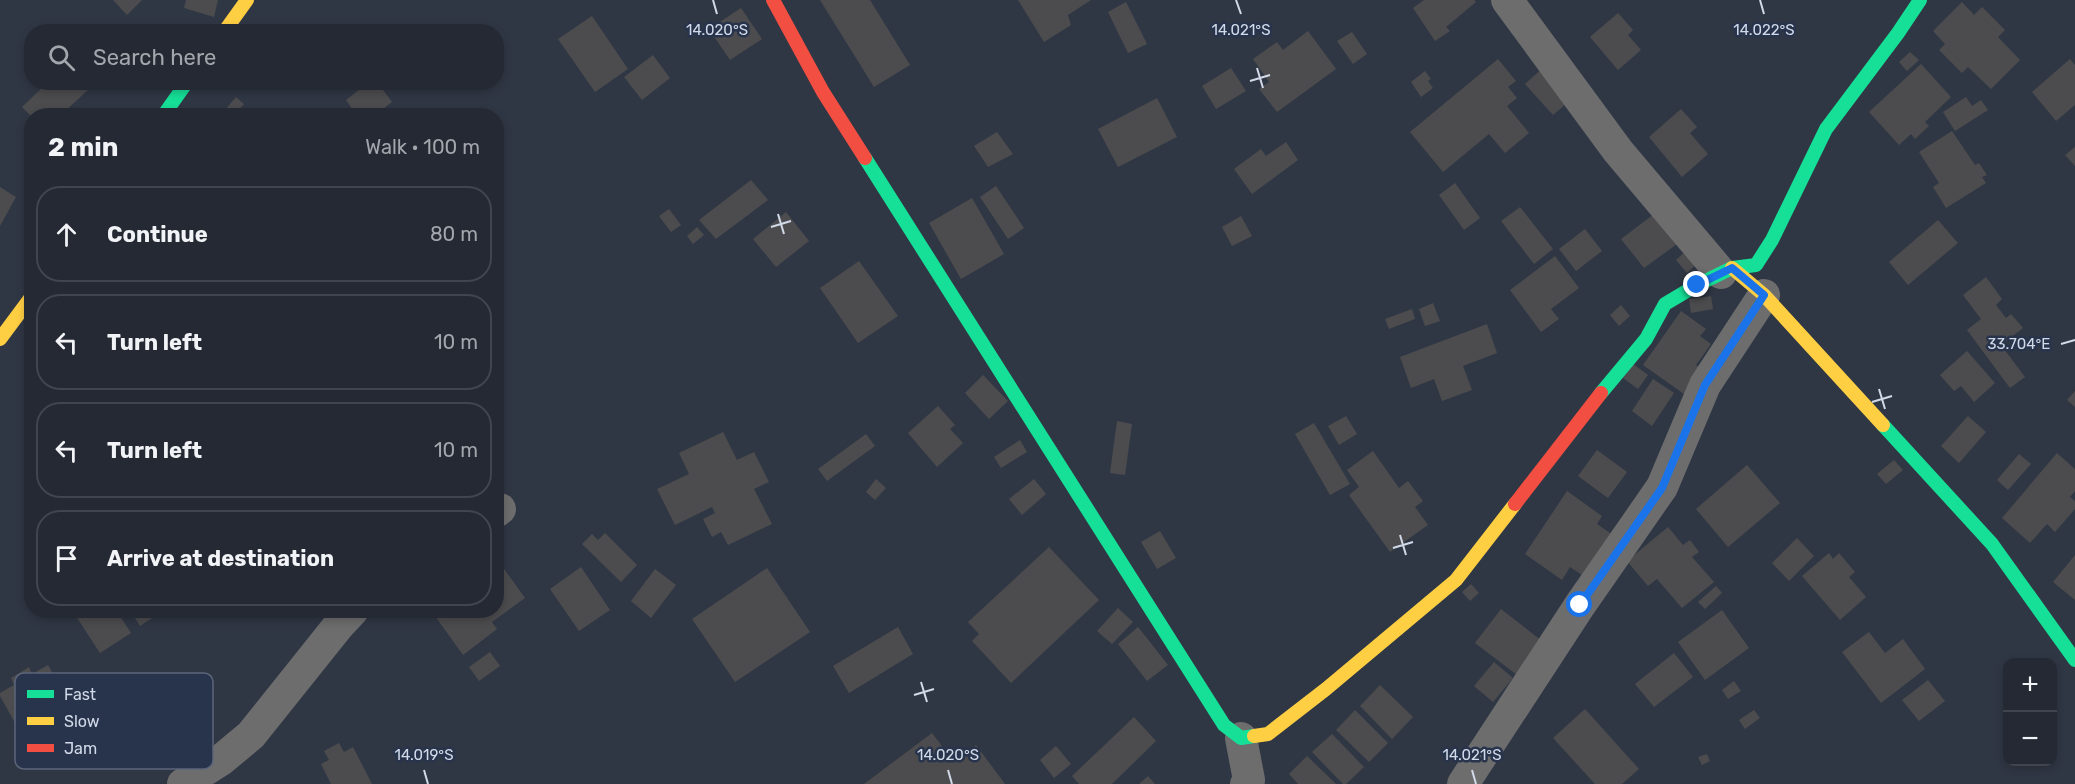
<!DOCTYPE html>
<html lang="en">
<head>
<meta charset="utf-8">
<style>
  :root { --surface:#242933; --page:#2c313b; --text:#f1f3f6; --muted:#a3a6ac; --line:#41454e }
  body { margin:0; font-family:Rubik,sans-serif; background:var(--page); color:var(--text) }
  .controls { position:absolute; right:18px; bottom:18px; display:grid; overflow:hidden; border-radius:12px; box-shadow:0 3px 9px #0003 }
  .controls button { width:54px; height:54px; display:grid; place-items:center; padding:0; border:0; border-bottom:2px solid var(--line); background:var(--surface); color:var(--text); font:30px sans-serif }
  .stop { position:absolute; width:18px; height:18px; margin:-14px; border:4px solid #1a73e8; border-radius:50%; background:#fff }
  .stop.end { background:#1a73e8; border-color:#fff; box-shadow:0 2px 6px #0008 }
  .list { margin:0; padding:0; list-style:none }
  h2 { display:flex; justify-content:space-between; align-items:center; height:78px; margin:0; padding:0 24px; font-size:26px }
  h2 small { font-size:20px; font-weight:400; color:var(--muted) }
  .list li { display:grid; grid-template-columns:39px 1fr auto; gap:18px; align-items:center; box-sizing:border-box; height:96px; margin:0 12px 12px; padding:0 12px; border:2px solid var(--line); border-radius:24px }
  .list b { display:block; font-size:22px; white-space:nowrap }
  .list em { font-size:20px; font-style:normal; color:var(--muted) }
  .icon { flex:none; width:33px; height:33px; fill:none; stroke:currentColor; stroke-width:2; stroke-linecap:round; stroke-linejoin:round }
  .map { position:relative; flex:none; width:2075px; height:784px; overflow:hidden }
  .search { position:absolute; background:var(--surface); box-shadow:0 3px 9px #0003; left:24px; top:24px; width:480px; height:66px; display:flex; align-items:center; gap:15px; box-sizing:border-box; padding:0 21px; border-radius:24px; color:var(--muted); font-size:22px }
  .panel { position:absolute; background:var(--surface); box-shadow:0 3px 9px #0003; left:24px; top:108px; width:480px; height:510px; border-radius:24px }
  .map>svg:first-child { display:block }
  .building { fill:#4c4c4e }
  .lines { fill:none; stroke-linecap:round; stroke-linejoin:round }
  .street { stroke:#6d6d6e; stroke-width:32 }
  .fast { stroke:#16e098; stroke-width:14 }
  .slow { stroke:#ffcf43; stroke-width:14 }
  .jam { stroke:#f24e42; stroke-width:14 }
  .route { stroke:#1a73e8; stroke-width:8 }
  .ticks { fill:none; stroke:#d2dae9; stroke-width:2 }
  .key { fill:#28344c; stroke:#5b667b; stroke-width:1.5 }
  .key-label { font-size:16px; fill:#d2dae9 }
  .ticks-label { font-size:15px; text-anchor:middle; fill:#d2dae9; stroke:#28344c; stroke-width:5; stroke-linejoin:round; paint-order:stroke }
</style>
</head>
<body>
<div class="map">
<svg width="2075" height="784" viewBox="0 0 2075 784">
  <rect width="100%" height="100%" fill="#303744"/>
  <!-- building -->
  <g class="building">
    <path d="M113,0H142L127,15Z"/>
    <path d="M186,0H218L214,17L184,8Z"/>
    <path d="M820,0H870L910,65L874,87Z"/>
    <path d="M1018,0H1091L1068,15L1071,25L1044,42Z"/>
    <path d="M1424,0H1474L1476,2L1446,27L1450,31L1435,41L1413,8Z"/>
    <path d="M1126,2L1147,44L1128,53L1108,12Z"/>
    <path d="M1962,2L1974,15L1982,7L2005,30L1998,37L2020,60L1991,89L1968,67L1962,73L1939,50L1945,44L1933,31Z"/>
    <path d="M741,8L762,39L730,60L709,29Z"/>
    <path d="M1618,13L1633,30L1628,35L1641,50L1618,70L1590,37Z"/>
    <path d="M592,16L628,69L595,92L558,39Z"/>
    <path d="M290,24L296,32H281Z"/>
    <path d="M1308,31L1336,69L1277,112L1259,89L1269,82L1253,59L1277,42L1283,50Z"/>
    <path d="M1352,32L1367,54L1353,64L1337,41Z"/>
    <path d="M1910,52L1919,60L1907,71L1899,62Z"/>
    <path d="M653,55L670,78L642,100L624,77Z"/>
    <path d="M1498,59L1516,81L1508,87L1517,98L1507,106L1529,133L1505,153L1489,134L1443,172L1410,132Z"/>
    <path d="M2070,59L2075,65V105L2056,121L2032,92Z"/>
    <path d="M1921,64L1951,97L1925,122L1929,126L1915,139L1911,134L1899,145L1869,112Z"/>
    <path d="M1545,66L1573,98L1553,115L1525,84Z"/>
    <path d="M1231,68L1246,91L1216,109L1202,86Z"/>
    <path d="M1425,71L1431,79L1428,81L1433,88L1421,97L1411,82Z"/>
    <path d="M48,82H86L91,87L60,116H32V117L22,107Z"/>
    <path d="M369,82H377L392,102L374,116H357L346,100Z"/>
    <path d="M236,97L244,104L237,112L241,116H220Z"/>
    <path d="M1966,97L1972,106L1981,100L1988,110L1955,131L1943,112Z"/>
    <path d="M1157,98L1177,137L1118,167L1098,129Z"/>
    <path d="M1681,109L1697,127L1690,133L1708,154L1682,177L1649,137Z"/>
    <path d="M1952,131L1975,165L1979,163L1987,175L1982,177L1986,183L1946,208L1933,187L1939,183L1919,152Z"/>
    <path d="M997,132L1013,154L988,167L974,146Z"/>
    <path d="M1286,142L1298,160L1252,194L1234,169L1261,149L1266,156Z"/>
    <path d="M2075,147V166L2065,155Z"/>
    <path d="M751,180L768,200L716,239L699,220Z"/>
    <path d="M1455,183L1480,218L1464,230L1439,195Z"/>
    <path d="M996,186L1024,228L1008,239L980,197Z"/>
    <path d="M0,187L16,197L0,226Z"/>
    <path d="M972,198L1004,254L961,279L929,223Z"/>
    <path d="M1520,207L1553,249L1534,264L1501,221Z"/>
    <path d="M669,209L681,225L671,232L659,216Z"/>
    <path d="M1658,211L1677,244L1644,268L1621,239Z"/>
    <path d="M786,212L809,241L776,267L753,239Z"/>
    <path d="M1241,216L1252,236L1232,246L1222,227Z"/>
    <path d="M1938,220L1958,243L1908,285L1889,262Z"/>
    <path d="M697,227L704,235L693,244L687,236Z"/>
    <path d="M1585,229L1602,251L1576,271L1559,249Z"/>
    <path d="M1688,249L1700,261L1687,273L1676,260Z"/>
    <path d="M1555,256L1579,288L1551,309L1559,319L1541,332L1510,290Z"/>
    <path d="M859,261L898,316L858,343L820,288Z"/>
    <path d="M1986,277L2002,299L1996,305L2006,318L2011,314L2023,328L2001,345L2025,377L2010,388L1967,330L1981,319L1963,295Z"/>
    <path d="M1711,296L1713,309L1691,313L1689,299Z"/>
    <path d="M1433,303L1440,321L1425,326L1419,309Z"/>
    <path d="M1621,305L1630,316L1619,326L1610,315Z"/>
    <path d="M1412,309L1415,319L1389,329L1385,319Z"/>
    <path d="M1681,311L1706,329L1700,336L1711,344L1696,365L1702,369L1684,394L1643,365Z"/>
    <path d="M1487,324L1497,353L1463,366L1472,390L1442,401L1434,379L1411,388L1400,357Z"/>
    <path d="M1967,351L1995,383L1974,402L1961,386L1954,391L1940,375Z"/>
    <path d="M1633,364L1648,375L1638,389L1623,378Z"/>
    <path d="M983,375L1008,401L989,419L965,393Z"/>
    <path d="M1653,379L1674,393L1652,426L1632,411Z"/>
    <path d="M2075,391V407L2067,400Z"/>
    <path d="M938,406L955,425L950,429L963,443L937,467L908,433Z"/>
    <path d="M1346,416L1357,434L1339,445L1328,426Z"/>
    <path d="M1968,416L1986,432L1959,463L1941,446Z"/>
    <path d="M1117,421L1132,424L1125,475L1110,473Z"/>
    <path d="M1314,423L1350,484L1330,495L1295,434Z"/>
    <path d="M723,432L737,460L754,452L769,482L754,489L772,524L728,545L721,532L712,537L703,519L715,513L712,507L675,525L657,489L689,474L679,453Z"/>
    <path d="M866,434L875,446L827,481L818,469Z"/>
    <path d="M1020,440L1027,452L1001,468L994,457Z"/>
    <path d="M1597,450L1627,472L1608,498L1578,476Z"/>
    <path d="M1373,451L1399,488L1408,481L1423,501L1415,507L1428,525L1390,552L1349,495L1359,487L1347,470Z"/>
    <path d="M2057,453L2075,469V491L2070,497L2075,501V509L2055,532L2047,524L2030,543L2002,518Z"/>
    <path d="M2019,454L2031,464L2008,490L1997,480Z"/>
    <path d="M1894,460L1903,470L1886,484L1877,474Z"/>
    <path d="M1747,465L1780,503L1728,547L1696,509Z"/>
    <path d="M876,479L886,488L875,500L866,492Z"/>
    <path d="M1034,479L1046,494L1022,515L1009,499Z"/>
    <path d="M1567,491L1602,516L1597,524L1616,537L1588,579L1570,567L1562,580L1525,554Z"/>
    <path d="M1668,527L1683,545L1690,540L1699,552L1692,557L1714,582L1682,608L1657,579L1648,586L1627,561Z"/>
    <path d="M1160,531L1176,558L1157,569L1141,542Z"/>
    <path d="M605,533L637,565L621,582L582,544L592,534L598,540Z"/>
    <path d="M1797,538L1814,556L1789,581L1772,563Z"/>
    <path d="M1049,547L1099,600L1011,683L972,641L979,634L968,622Z"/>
    <path d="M1829,553L1833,559L1839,553L1855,572L1849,577L1866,597L1840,620L1802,576Z"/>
    <path d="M2075,555V600L2053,582Z"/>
    <path d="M502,566L525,598L492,622L497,629L463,655L435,616L442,610H496V571Z"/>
    <path d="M581,567L610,610L579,631L550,589Z"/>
    <path d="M767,568L810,632L735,682L692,619Z"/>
    <path d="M655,569L676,585L651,618L631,601Z"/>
    <path d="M1471,584L1479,593L1470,601L1462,592Z"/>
    <path d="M1716,586L1722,593L1705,609L1698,602Z"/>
    <path d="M1118,608L1133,622L1112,644L1097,631Z"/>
    <path d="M1501,609L1542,641L1517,675L1475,643Z"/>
    <path d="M72,610H116L131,633L100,653Z"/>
    <path d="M130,610H164L140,626Z"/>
    <path d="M1722,610L1749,648L1705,680L1678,642Z"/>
    <path d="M898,627L913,654L849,693L833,666Z"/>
    <path d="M1138,627L1168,665L1147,681L1118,644Z"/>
    <path d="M1869,632L1885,653L1903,639L1925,669L1881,703L1842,652Z"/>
    <path d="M490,652L500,666L479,681L469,667Z"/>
    <path d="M1674,653L1693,677L1654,707L1635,684Z"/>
    <path d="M1494,662L1513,678L1493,702L1474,686Z"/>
    <path d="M48,665L65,695L15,723L0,696V693L14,685L11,678L29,667L32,674Z"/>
    <path d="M1928,680L1945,701L1919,721L1902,700Z"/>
    <path d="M1734,681L1741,691L1728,699L1722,690Z"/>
    <path d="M1380,685L1413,717L1392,739L1360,706Z"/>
    <path d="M1585,709L1639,769L1622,784H1595L1553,738Z"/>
    <path d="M1355,710L1388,743L1369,762L1336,730Z"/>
    <path d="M1754,710L1760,718L1745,729L1739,720Z"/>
    <path d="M1134,717L1156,741L1112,784H1079L1072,776Z"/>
    <path d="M932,733L954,762L976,745L1005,784H864Z"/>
    <path d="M1332,734L1364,767L1346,784H1343L1312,752Z"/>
    <path d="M339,743L344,752L353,747L372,784H331L321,764L329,760L324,751Z"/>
    <path d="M1056,746L1071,764L1054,778L1040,760Z"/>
    <path d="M1707,754L1710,761L1702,765L1698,757Z"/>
    <path d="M1307,756L1336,784H1298L1289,774Z"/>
    <path d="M1148,776L1155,784H1139Z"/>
  </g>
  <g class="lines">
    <!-- street -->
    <g class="street">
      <path d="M1507,0L1618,151L1721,273"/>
      <path d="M496,512L500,509"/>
      <path d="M1241,738L1249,780L1246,784"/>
      <path d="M183,784L221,760L251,735L339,625L353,610"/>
      <path d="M1463,784L1580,605L1662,487L1705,385L1764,295"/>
    </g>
    <!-- fast -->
    <g class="fast">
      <path d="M163,116L187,82"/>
      <path d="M865,158L1224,725L1241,738L1254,736"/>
      <path d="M1601,393L1646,339L1665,304L1697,285L1732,268L1756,265L1772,240L1826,129L1898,33L1920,0"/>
      <path d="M1883,425L1992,544L2075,660"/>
    </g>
    <!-- slow -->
    <g class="slow">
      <path d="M224,32L247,0"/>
      <path d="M1732,268L1764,295L1883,425"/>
      <path d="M0,339L32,296"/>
      <path d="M1254,736L1268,734L1326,689L1456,580L1515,504"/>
    </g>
    <!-- jam -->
    <g class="jam">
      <path d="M773,0L823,92L865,158"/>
      <path d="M1515,504L1601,393"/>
    </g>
  </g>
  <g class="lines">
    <!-- route -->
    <path class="route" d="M1580,605L1662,488L1705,385L1764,295L1732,268L1697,285"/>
  </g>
  <!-- ticks -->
  <path class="ticks" d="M713,0L717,14M1236,0L1241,14M1760,0L1764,14M1257,68L1263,88M1250,81L1270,75M778,214L784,234M771,227L791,221M2061,344L2075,340M1879,389L1885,409M1872,402L1892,396M1400,535L1406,555M1393,548L1413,542M921,682L927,702M914,695L934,689M424,770L428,784M948,770L952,784M1472,770L1476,784"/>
  <!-- legend -->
  <rect x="15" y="673" width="198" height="96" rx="9" class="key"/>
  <rect x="27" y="690" width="27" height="8" fill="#16e098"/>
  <rect x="27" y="717" width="27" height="8" fill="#ffcf43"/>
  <rect x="27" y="744" width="27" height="8" fill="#f24e42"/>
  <g class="key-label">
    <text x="64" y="700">Fast</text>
    <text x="64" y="727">Slow</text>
    <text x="64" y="754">Jam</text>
  </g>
  <g class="ticks-label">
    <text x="717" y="35">14.020°S</text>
    <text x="1241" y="35">14.021°S</text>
    <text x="1764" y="35">14.022°S</text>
    <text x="2019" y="349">33.704°E</text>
    <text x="424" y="760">14.019°S</text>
    <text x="948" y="760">14.020°S</text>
    <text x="1472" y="760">14.021°S</text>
  </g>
</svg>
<div class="controls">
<button>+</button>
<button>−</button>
</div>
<div class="stop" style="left:1580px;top:605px"></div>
<div class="stop end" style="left:1697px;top:285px"></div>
<div class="search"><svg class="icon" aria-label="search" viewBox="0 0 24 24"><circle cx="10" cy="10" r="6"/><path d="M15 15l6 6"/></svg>Search here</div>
<section class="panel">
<h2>2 min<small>Walk · 100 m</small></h2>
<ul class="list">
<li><svg class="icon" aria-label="ahead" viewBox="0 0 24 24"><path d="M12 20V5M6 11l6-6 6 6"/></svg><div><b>Continue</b></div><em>80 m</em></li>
<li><svg class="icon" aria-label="left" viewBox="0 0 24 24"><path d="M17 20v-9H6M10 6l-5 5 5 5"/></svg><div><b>Turn left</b></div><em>10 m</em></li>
<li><svg class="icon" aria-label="left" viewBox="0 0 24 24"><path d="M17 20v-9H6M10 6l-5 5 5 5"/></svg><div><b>Turn left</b></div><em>10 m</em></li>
<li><svg class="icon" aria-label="arrive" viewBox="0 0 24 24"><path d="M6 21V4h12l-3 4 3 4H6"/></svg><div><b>Arrive at destination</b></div></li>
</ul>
</section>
</div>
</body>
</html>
